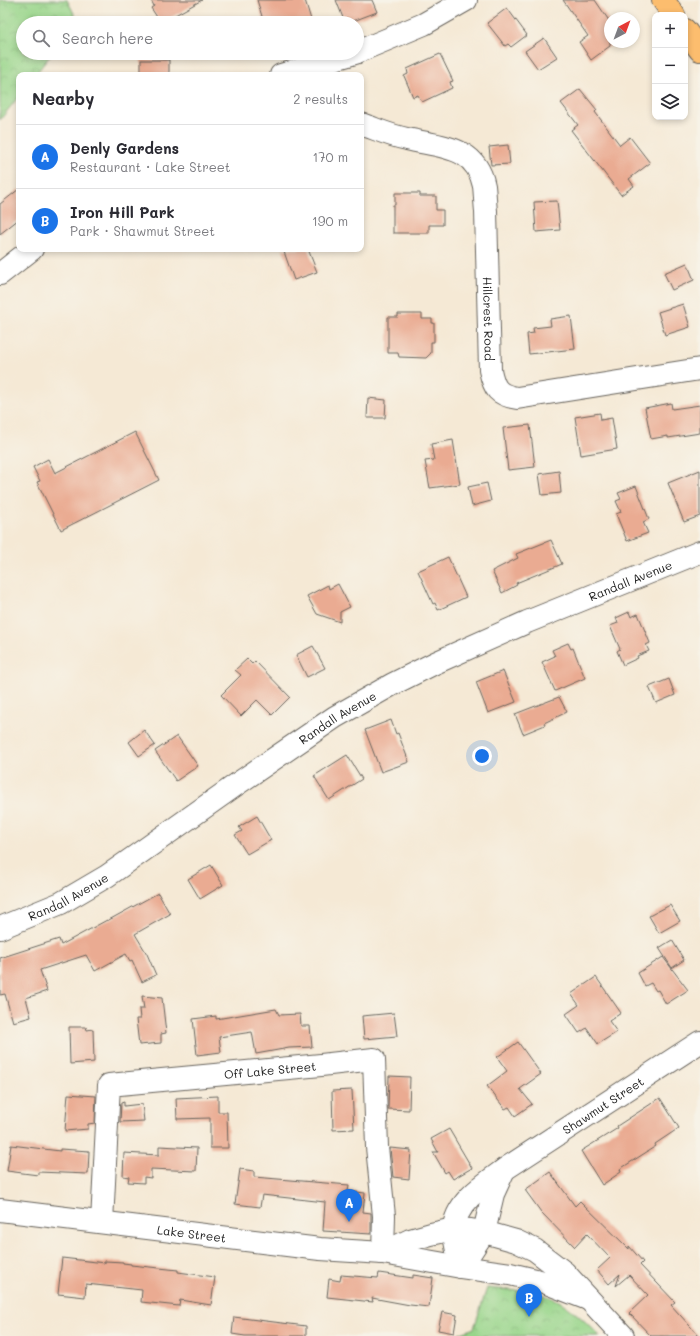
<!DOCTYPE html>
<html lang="en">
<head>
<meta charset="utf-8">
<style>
  :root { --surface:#fff; --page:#f2f2f3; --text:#2b2b33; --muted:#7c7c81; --line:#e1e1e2; --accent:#1a73e8 }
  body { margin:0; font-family:Mali,sans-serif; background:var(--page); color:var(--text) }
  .controls { position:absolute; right:12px; top:12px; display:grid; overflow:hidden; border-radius:8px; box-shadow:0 2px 6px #0003 }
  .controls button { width:36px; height:36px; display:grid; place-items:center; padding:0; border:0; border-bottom:1px solid var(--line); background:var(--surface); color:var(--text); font:20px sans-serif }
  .compass { position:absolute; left:604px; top:12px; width:36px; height:36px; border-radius:50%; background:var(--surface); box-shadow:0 2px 6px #0003; rotate:41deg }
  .you { position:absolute; left:482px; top:756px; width:14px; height:14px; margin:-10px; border:3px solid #fff; border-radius:50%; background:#1a73e8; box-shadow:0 0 0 6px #1a73e833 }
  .badge { display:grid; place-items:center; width:26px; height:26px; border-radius:50%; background:var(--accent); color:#fff; font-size:13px; font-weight:700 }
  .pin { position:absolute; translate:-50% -33px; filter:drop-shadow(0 1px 2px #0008) }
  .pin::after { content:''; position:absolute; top:21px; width:14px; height:12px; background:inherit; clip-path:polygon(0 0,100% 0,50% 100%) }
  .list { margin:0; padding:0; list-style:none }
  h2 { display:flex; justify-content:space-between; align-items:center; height:52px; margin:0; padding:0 16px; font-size:17px }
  h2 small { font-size:13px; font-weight:400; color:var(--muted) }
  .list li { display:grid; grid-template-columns:26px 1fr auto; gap:12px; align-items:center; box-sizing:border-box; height:64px; padding:0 16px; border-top:1px solid var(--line) }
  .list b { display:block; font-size:15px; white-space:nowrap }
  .list p { margin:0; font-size:13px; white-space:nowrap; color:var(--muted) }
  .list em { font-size:13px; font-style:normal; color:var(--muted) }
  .icon { flex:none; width:22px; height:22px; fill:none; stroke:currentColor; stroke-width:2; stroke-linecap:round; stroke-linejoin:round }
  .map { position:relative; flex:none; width:700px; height:1336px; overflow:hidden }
  .search { position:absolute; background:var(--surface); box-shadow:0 2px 6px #0003; left:16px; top:16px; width:348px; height:44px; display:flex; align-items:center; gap:10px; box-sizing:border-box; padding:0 14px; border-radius:22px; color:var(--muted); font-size:15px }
  .panel { position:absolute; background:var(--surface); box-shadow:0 2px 6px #0003; left:16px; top:72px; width:348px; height:180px; border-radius:8px }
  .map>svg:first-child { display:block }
  .park { fill:url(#park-crowns); stroke:#5a7853 }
  .building { fill:#eaab92 }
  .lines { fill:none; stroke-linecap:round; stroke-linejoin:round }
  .minor-casing { stroke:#68645d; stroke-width:24 }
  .major-casing { stroke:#68645d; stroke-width:24 }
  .minor { stroke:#fff; stroke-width:22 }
  .major { stroke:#fcbd6e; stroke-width:22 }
  .labels { text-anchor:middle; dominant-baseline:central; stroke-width:3; stroke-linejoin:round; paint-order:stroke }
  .street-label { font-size:12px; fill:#1c1c1c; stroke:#f7f3e8 }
</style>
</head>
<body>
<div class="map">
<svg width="700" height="1336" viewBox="0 0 700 1336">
  <defs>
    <pattern id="park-crowns" width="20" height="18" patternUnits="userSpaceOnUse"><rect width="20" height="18" fill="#98d58a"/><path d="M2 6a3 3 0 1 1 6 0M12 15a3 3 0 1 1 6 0" fill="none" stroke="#82b676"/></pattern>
  </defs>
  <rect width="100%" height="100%" fill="#f7f3e8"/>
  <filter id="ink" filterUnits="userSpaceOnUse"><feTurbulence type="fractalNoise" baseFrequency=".025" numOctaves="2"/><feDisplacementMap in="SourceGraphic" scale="8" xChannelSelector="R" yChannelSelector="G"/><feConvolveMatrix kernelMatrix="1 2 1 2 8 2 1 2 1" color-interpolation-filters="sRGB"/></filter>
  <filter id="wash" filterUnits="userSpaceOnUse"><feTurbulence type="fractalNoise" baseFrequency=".012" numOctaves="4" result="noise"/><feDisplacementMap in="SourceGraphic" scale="16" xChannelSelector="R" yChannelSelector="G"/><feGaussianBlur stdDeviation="0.9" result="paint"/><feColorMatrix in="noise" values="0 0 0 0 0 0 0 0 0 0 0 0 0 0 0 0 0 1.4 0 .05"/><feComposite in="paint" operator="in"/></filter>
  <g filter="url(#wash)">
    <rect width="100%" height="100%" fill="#f5e9d5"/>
    <!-- park -->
    <g class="park">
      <path d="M0,0H67L79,23H23V53H57H52L35,75H19V96L0,120Z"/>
      <path d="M487,1288C506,1290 540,1291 557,1300C573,1309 587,1323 600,1336H454L474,1328Z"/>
    </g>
    <g id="blocks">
      <!-- building -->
      <g class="building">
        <path d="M151,0H202L161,23L151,8L154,6Z"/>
        <path d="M257,0H305L312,23H264Z"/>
        <path d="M336,0H372L377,12L348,23H345Z"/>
        <path d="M563,0H595L610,22V46L591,60L579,42L588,36Z"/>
        <path d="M507,8L527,35L511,47L508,44L505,46L487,23Z"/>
        <path d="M544,38L557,57L538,69L525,51Z"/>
        <path d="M440,54L453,81L450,82L452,88L422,102L418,95L413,97L404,76L408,74L407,69Z"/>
        <rect x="141" y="60" width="28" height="15"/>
        <path d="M580,89L597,110L595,112L620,145L630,137L650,163L629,179L634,186L621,195L571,130L578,125L561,103Z"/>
        <path d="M508,145L510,164L491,165L489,147Z"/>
        <path d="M19,189V219L0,234V204Z"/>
        <path d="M395,193H420V196H436V210H443V225H429V233H393V205H395Z"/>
        <path d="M557,201L560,230L536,232L534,202Z"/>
        <path d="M283,249H308L317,272L294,280Z"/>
        <path d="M687,263L694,280L672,290L664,273Z"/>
        <path d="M683,304L690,327L665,335L658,312Z"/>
        <path d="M398,314H422V319H432V323H434V342H431V353L426,358L399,357L398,353H388V317H398Z"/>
        <path d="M571,316L575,349L529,354L527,334L534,333L533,328L551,326L550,319Z"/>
        <path d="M368,398L386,400L385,418H367Z"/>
        <path d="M671,403L672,409L700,405V433L668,438V436L651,439L645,408Z"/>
        <path d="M600,413L601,420L612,418L617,449L581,455L575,417Z"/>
        <path d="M530,425L535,467L508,470L503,428Z"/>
        <path d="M135,432L159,480L61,530L37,482L40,481L33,467L48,459L55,473Z"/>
        <path d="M453,440L460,484L430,488L425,461L434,460L431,444Z"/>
        <path d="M700,470V516L684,522L668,483Z"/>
        <path d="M559,471L561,493L542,495L539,474Z"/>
        <path d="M487,483L491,501L472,506L468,487Z"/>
        <path d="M636,486L649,519L643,522L648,533L627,541L616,514L621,512L616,501L621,499L618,493Z"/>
        <path d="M551,540L562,564L516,583L517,585L502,593L492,571L518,558L516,554Z"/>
        <path d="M448,557L466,597L438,610L435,603L433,604L418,571Z"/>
        <path d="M338,584L350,607L340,612V622L317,614L307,596L328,585L329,589Z"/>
        <path d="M629,612L631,617L638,614L650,643L646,645L649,651L637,656L638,658L623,665L617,651L620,649L610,626L618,623L616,618Z"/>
        <path d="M568,643L571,649L573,648L585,678L555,691L542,662L555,656L552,650Z"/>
        <path d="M313,646L325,668L307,677L296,655Z"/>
        <path d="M247,659L252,664L255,661L290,697L272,715L257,700L241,716L221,695L241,675L235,670Z"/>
        <path d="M503,671L516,702L488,713L476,682Z"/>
        <path d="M669,679L675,695L656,703L649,687Z"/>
        <path d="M559,697L567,712L544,723L545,725L523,734L515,714Z"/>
        <path d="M391,720L396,734L398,733L409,762L381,772L365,730Z"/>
        <path d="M144,730L155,745L139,756L129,742Z"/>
        <path d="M177,736L198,766L176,781L155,751Z"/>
        <path d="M347,755L362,779L329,800L314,776Z"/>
        <path d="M257,816L271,840L247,854L235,835L242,831L239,827Z"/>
        <path d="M211,865L223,885L200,899L188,879Z"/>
        <path d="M158,893L170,914L135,934L147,954L156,975L142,982L132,960L130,961L126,954L95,971L86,955L40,970L47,991L26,998L31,1017L13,1022L5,994L0,995V958L59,939L61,945L107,920V921Z"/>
        <path d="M670,905L680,921L659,933L649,916Z"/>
        <path d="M672,940L684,960L672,968L659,948Z"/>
        <path d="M663,957L688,990L666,1004L658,990L656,991L651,983L645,986L638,973Z"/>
        <path d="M596,977L621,1013L609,1021L617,1032L598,1044L587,1028L579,1033L566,1014L579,1005L571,994Z"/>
        <path d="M142,996L162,998L166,1033L161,1034V1043L139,1045L136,1019H140L139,1009H144Z"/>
        <path d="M276,1009L279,1015L300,1014L301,1026H310L312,1047L289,1048L256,1054L252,1032L219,1037L221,1052L197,1055L193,1019L216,1016V1019Z"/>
        <path d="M394,1013L397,1036L364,1039L362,1016Z"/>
        <path d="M69,1027H86L87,1030L93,1029L94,1062L70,1064Z"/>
        <path d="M518,1042L541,1074L520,1089L532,1104L515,1116L509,1107L505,1109L487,1086L507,1071L497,1057Z"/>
        <path d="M389,1076L410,1077L409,1110L388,1109Z"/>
        <path d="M352,1090L354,1129L333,1130L332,1091Z"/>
        <path d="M68,1094L96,1096L95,1123L88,1124V1129L65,1131Z"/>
        <path d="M218,1096V1112H227L228,1148H210V1118L177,1119L176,1098Z"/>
        <path d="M660,1098L679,1128L655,1144L656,1146L620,1169L621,1172L602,1185L581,1151L618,1128L617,1126Z"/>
        <path d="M124,1102V1106L142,1104L144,1121L120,1122L121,1103Z"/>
        <path d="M449,1129L472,1168L453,1179L448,1171L445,1173L433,1152H438L431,1139Z"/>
        <path d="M11,1145L60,1151V1149L89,1151L88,1174L38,1172V1175L7,1171Z"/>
        <path d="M159,1146L197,1148L196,1171L151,1169V1178L144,1177V1183L128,1182L129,1177L123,1176L124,1153L159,1155Z"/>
        <path d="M390,1148L411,1150L409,1179L393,1177Z"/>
        <path d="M240,1169L254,1171V1177L349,1185L348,1191L365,1193L363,1212L371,1213V1234L323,1231L325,1202L262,1195L260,1207L235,1204Z"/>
        <path d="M550,1172L575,1206L580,1201L629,1249V1246L643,1262L640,1265L675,1302L671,1305L699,1336H651L629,1313L648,1295L629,1275L616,1286L620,1274L609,1284L597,1270L610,1258L587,1234L575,1247L541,1212L525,1190Z"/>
        <path d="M62,1258L105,1263V1261L123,1262V1263L131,1264V1265L178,1270V1272L215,1277L211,1305L180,1300L179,1306L141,1302L142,1290L86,1284L85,1297L58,1294Z"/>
        <path d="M379,1273L413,1278V1275L433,1278L429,1307L410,1305L372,1298L373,1302L327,1297L329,1279L340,1281L341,1275L378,1278Z"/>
        <path d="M442,1312L457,1315L454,1333L438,1330Z"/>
        <path d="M234,1317L306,1326V1336H245L232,1334Z"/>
      </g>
    </g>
  </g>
  <g filter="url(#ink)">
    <use href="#blocks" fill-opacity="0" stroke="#68645d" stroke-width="1"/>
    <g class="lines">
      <defs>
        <g id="minor">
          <path d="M357,52L424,24L466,0"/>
          <path d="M281,75L355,53"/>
          <path id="s1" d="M361,124C376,129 391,136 407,139C440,147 476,145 484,186C485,194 485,203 486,211L490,370C494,389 498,395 517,398L700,369"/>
          <path d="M0,274L32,249"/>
          <path id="s2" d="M0,928L61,903L107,876L137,855L240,782L335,717L393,684L435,663L527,622L700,552"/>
          <path id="s3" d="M0,1210L320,1249L383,1253L461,1267L510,1274L544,1282L588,1299"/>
          <path id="s4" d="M102,1222L109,1085L321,1065L374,1059L377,1147L384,1216L383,1253"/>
          <path d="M383,1253L410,1240L431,1234L454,1229L471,1230L484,1232L516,1241L535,1250L564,1272L623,1336"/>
          <path id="s5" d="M461,1267C458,1255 454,1242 454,1230C454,1203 486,1183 505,1169L700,1042"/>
          <path d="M461,1267L484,1232L493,1194L504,1170"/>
        </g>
        <g id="major">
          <path d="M663,0L674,15"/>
          <path d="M685,30L700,50"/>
        </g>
      </defs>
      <!-- minor casing -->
      <use href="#minor" class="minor-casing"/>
      <!-- major casing -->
      <use href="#major" class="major-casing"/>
      <!-- minor -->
      <use href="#minor" class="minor"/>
      <!-- major -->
      <use href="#major" class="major"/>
    </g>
  </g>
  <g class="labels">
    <!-- street labels -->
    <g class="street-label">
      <text stroke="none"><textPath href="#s1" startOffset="279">Hillcrest Road</textPath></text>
      <text stroke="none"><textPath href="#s2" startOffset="723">Randall Avenue</textPath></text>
      <text stroke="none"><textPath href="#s2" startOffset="399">Randall Avenue</textPath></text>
      <text stroke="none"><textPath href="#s2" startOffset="75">Randall Avenue</textPath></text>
      <text stroke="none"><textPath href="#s4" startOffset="299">Off Lake Street</textPath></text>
      <text stroke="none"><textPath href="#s5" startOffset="237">Shawmut Street</textPath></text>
      <text stroke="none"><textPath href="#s3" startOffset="193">Lake Street</textPath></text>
    </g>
  </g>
</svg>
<div class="controls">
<button>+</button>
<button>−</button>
<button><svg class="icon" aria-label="layers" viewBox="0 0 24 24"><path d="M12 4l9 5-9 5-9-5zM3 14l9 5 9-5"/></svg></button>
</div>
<svg class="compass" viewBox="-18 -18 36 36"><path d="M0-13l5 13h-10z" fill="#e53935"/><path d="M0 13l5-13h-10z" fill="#7c7c81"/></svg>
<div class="you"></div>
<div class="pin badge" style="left:349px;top:1222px">A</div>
<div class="pin badge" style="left:529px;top:1317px">B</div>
<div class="search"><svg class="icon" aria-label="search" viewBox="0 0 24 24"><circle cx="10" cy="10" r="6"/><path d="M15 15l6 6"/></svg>Search here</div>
<section class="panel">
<h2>Nearby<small>2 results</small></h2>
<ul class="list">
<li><span class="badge">A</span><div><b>Denly Gardens</b><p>Restaurant · Lake Street</p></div><em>170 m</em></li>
<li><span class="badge">B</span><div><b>Iron Hill Park</b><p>Park · Shawmut Street</p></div><em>190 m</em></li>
</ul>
</section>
</div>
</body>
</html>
